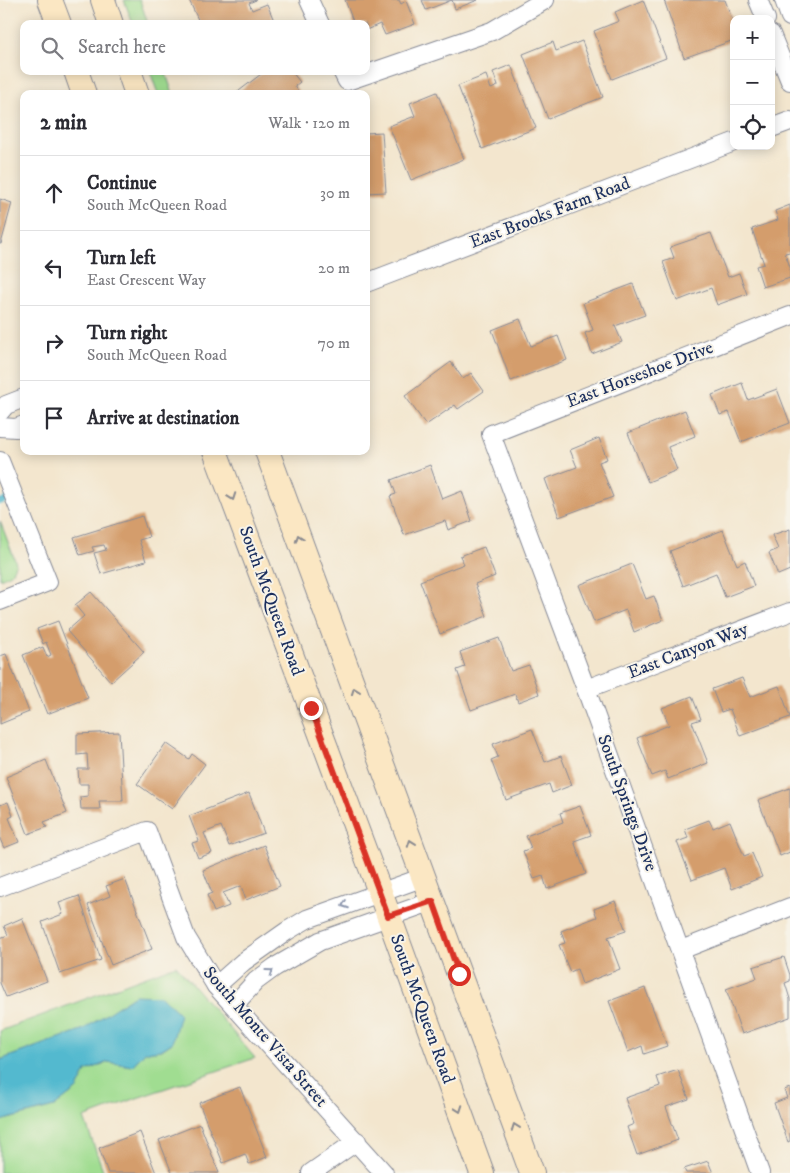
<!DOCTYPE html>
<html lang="en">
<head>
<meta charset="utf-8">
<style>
  :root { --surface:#fff; --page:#f7f7f7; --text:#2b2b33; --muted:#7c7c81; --line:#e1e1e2 }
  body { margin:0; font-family:"IM FELL DW Pica",serif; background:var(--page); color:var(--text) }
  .controls { position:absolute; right:15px; top:15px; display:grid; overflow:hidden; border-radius:10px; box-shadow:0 2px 12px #0003 }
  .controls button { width:45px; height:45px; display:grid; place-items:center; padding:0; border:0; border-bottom:1px solid var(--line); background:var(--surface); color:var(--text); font:25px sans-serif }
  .stop { position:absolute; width:15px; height:15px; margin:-11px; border:4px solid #d93025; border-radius:50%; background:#fff }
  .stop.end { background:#d93025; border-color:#fff; box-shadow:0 1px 5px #0008 }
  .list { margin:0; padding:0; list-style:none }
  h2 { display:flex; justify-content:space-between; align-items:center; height:65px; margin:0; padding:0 20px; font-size:21px }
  h2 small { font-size:16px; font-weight:400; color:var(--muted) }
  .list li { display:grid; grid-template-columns:32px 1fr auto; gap:15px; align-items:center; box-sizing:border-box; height:75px; padding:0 20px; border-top:1px solid var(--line) }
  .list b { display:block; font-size:19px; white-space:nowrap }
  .list p { margin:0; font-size:16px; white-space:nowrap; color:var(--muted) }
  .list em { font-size:16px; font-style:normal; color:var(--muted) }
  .icon { flex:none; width:28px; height:28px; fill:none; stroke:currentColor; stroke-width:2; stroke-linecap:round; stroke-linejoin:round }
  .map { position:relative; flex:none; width:790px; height:1173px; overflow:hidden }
  .search { position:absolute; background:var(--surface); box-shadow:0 2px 12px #0003; left:20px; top:20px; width:350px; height:55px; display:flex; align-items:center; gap:12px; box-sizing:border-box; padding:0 18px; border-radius:10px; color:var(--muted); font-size:19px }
  .panel { position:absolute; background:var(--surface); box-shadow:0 2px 12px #0003; left:20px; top:90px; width:350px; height:365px; border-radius:10px }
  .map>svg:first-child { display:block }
  .green { fill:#a0dd91; stroke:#5e8678 }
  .water { fill:#52b9cf; stroke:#367496 }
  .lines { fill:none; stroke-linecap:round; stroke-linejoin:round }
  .stream { stroke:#52b9cf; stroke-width:6 }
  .building { fill:#d49d6c }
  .street-casing { stroke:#878a96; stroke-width:20 }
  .secondary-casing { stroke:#878a96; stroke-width:26 }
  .street { stroke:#fff; stroke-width:18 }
  .secondary { stroke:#fbe7c3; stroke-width:24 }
  .oneway { stroke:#8b8b90 }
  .oneway2 { stroke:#8d97ae }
  .route { stroke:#d93025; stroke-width:6 }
  .labels { text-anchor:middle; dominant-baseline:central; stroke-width:4; stroke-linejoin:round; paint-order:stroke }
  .street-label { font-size:18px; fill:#1b2f5e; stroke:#f7f3e8 }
</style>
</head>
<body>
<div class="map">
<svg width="790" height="1173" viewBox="0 0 790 1173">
  <rect width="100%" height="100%" fill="#f7f3e8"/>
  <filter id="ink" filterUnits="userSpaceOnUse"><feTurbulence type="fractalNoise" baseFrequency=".02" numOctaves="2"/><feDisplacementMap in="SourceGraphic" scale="10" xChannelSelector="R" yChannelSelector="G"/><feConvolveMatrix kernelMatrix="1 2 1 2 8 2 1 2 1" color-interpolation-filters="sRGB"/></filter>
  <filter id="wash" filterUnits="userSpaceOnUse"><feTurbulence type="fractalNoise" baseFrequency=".0096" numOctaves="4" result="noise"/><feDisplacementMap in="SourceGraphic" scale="20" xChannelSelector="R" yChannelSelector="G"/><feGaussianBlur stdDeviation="1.12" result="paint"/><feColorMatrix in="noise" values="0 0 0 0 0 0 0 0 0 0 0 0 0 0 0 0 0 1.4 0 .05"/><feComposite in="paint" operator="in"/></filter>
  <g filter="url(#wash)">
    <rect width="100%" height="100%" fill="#f3e6ce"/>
    <!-- green -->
    <g class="green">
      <path d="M124,0H140L148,24H133Z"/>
      <path d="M150,71H165L173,94H158Z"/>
      <path d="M0,521L16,563L11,574L0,579Z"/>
      <path d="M176,965L255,1058L137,1098L84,1118L104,1173H0V1121L54,1107L77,1089L86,1071L108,1062L132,1066L145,1052L162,1050L172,1043L135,996L84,1029L0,1060V1031Z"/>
    </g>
    <!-- water -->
    <path class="water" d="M135,995L161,996L180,1014L172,1043L161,1050L145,1052L132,1066L108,1062L86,1071L77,1089L54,1107L0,1121V1060L84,1029Z"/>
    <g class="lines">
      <!-- stream -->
      <path class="stream" d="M0,502L13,497"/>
    </g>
    <g id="blocks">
      <!-- building -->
      <g class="building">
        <path d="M189,0H256L249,3L252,10L267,4L275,23L200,24Z"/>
        <path d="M345,0H399L401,4L406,1L415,24L385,35L380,24L366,30V24H354Z"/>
        <path d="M422,0H452L426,10Z"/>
        <path d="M452,0H478L455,9Z"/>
        <path d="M643,0L666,58L612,79L594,31L619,21L615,12Z"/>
        <path d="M664,0H725L734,24V40L684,58Z"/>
        <path d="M582,41L603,97L548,119L523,54L553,42L556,51Z"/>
        <path d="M511,65L536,128L482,149L458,86L486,75L491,89L498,86L493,72Z"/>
        <path d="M265,71H291L300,82L295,86L300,94H235Z"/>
        <path d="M437,92L464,159L411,180L389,126L415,116L410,103Z"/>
        <path d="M382,132L386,192L366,193V133Z"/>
        <path d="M0,199L12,203L1,244H0Z"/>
        <path d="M790,205V252L785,253L790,267V278L763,287L756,266L764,264L752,229L778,220L775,211Z"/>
        <path d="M711,233L728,277L739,273L747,294L717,305L711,288L677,301L663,262L674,258L670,247Z"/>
        <path d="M633,284L645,315L615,326L622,342L592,354L585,333L593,330L583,303Z"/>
        <path d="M520,319L531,346L558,336L567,360L511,381L492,330Z"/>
        <path d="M451,362L463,379L471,373L484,391L458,409L455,405L426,425L405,396Z"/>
        <path d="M742,383L748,400L777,389L790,423L741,442L729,412L720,415L712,395Z"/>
        <path d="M685,410L695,436L668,447L677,470L648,482L628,433Z"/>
        <path d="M599,438L607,459L599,462L613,497L559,517L545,479L577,467L570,450Z"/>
        <path d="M430,465L442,499L462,491L472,521L448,530L445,521L404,535L390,496L396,494L391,480Z"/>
        <path d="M142,516L149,537L139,540L146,561L101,574L94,553L106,550L104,545L92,547L94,551L80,555L74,537Z"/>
        <path d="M790,529V570L778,575L769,553L778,549L772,535Z"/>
        <path d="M723,530L737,565L745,561L754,586L725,597L716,573L683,586L670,551Z"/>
        <path d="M484,547L495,576L475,584L487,616L440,634L420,581L464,564L460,556Z"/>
        <path d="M632,564L646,599L654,596L663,620L634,632L626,610L594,622L579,585Z"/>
        <path d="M91,592L144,652L111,682L67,631L84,616L75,605Z"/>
        <path d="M58,621L88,698L47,714L23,655L43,647L47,657L51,655L46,642L43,644L37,629Z"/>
        <path d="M499,638L511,671L529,665L539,694L518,702L515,694L471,710L457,670L465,667L460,652Z"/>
        <path d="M6,654L29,712L0,724V656Z"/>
        <path d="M742,678L750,697L779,686L790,717L740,736L730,709L721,712L712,689Z"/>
        <path d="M692,696L701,719L692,722L708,763L668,779L665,771L652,776L637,738L669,725L662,708Z"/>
        <path d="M532,729L545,762L561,756L572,785L552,793L549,784L506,800L491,760L498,757L493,744Z"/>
        <path d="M119,732L123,801H99L100,809H81L80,797L88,796V784H79L78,769H88L87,754L77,755V734Z"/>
        <path d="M166,743L189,759L192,754L205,764L172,809L137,784Z"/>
        <path d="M46,760L67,813L44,822L47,827L28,834L6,777Z"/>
        <path d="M790,788V852L780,856L758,800Z"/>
        <path d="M249,793L264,833L229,846L221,826L204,833L212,853L198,858L192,843L199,841L189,816Z"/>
        <path d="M8,802L13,816L9,818L19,842L4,848L0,839V805Z"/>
        <path d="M580,806L591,835L574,841L586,874L547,889L543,876L534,879L523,851L531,848L526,836L563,822L560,813Z"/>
        <path d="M709,820L713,828L730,821L744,856L752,853L762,877L732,889L724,868L692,880L677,842L688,838L685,829Z"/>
        <path d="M264,845L280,886L246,900L241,886L223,893L229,906L214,912L207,895L212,893L203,870Z"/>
        <path d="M125,879L152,949L111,965L88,905L110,896L106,886Z"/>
        <path d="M79,896L101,960L60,974L42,922L63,914L59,903Z"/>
        <path d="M615,901L626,931L608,937L620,969L582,984L577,969L570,972L559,945L565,943L561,931L597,917L594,909Z"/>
        <path d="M22,918L47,981L6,997L0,983V938L8,935L4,926Z"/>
        <path d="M784,957L790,975V981L785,983L790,999V1017L742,1034L726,989L757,978L753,967Z"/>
        <path d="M645,988L667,1046L644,1054L642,1046L628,1052L609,1001Z"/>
        <path d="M678,1070L689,1099L666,1107L678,1140L637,1155L627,1127L634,1124L625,1098L660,1086L657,1077Z"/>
        <path d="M240,1087L267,1157L249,1164L245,1154L223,1163L199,1103Z"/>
        <path d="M790,1088V1141L788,1142L774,1103L787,1098L784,1090Z"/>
        <path d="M200,1124L219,1173H172L159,1140Z"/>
        <path d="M140,1132L156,1173H108L99,1148Z"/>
        <path d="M708,1161L713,1173H686L684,1169Z"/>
      </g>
    </g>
  </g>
  <g filter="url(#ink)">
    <use href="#blocks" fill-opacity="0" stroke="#878a96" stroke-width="1"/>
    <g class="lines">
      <defs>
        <g id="street">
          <path d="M309,0L320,24"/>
          <path d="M758,0L766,19"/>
          <path d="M784,0L790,17"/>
          <path d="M771,34L790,81"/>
          <path d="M342,71L347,81L492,31L545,0"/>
          <path d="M771,128L790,121"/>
          <path d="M366,283L734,142"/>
          <path d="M0,412L6,405L24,398"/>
          <path d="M0,427L16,428L24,425"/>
          <path d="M0,461L48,582L0,601"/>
          <path d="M586,689L790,612"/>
          <path d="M0,887L147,831L186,937L216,986L384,1173"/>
          <path d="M681,950L790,907"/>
          <path d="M216,986L243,962L287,931L307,919L424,877"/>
          <path d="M234,1005L256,981L275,967L320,941L433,901"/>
          <path d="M311,1173L357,1141"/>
          <path d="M760,1173L586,689L491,434L790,316"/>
        </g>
        <g id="secondary">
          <path d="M50,0L59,24"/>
          <path d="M103,0L111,24"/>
          <path d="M76,71L84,94"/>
          <path d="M129,71L137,94"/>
          <path d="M215,451L380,892L482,1173"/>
          <path d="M267,451L532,1173"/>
        </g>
      </defs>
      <!-- street casing -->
      <use href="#street" class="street-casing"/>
      <!-- secondary casing -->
      <use href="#secondary" class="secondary-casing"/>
      <!-- street -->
      <use href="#street" class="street"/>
      <!-- secondary -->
      <use href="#secondary" class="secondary"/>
    </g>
    <!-- one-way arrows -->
    <defs><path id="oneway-chevron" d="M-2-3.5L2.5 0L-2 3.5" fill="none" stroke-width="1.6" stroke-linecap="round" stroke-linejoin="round" transform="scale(1.25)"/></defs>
    <g class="oneway">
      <use href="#oneway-chevron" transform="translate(232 497) rotate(70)"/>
      <use href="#oneway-chevron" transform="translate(299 538) rotate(-110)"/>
      <use href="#oneway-chevron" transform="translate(355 691) rotate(-110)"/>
      <use href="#oneway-chevron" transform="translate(411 843) rotate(-110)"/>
      <use href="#oneway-chevron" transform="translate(459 1109) rotate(70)"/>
      <use href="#oneway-chevron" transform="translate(515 1127) rotate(-110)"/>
    </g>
    <g class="oneway2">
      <use href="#oneway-chevron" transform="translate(345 905) rotate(160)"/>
      <use href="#oneway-chevron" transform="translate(270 972) rotate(-36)"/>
    </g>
  </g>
  <g class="lines" filter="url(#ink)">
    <!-- route -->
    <path class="route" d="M311,708L388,916L433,901L459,974"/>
  </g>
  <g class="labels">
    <!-- street labels -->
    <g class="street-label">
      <text transform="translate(550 213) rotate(-21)">East Brooks Farm Road</text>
      <text transform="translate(640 375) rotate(-21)">East Horseshoe Drive</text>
      <text transform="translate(271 601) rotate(70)">South McQueen Road</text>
      <text transform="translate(688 651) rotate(-21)">East Canyon Way</text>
      <text transform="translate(627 803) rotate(70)">South Springs Drive</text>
      <text transform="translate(422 1009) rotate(70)">South McQueen Road</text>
      <text transform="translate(265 1037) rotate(49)">South Monte Vista Street</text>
    </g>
  </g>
</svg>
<div class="controls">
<button>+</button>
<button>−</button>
<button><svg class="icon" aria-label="locate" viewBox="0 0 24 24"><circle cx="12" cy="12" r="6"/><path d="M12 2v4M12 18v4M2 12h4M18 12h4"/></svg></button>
</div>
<div class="stop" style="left:459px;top:974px"></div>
<div class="stop end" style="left:311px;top:708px"></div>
<div class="search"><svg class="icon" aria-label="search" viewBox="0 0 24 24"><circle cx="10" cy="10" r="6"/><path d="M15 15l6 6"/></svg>Search here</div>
<section class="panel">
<h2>2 min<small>Walk · 120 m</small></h2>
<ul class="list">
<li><svg class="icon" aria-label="ahead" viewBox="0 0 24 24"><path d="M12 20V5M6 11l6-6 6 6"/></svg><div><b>Continue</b><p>South McQueen Road</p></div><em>30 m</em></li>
<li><svg class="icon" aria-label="left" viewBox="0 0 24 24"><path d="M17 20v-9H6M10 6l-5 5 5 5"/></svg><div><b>Turn left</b><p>East Crescent Way</p></div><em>20 m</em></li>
<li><svg class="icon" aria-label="right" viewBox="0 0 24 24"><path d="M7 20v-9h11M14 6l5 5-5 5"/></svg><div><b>Turn right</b><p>South McQueen Road</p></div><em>70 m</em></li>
<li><svg class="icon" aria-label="arrive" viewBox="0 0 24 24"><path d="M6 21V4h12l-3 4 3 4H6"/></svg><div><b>Arrive at destination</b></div></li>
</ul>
</section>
</div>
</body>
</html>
